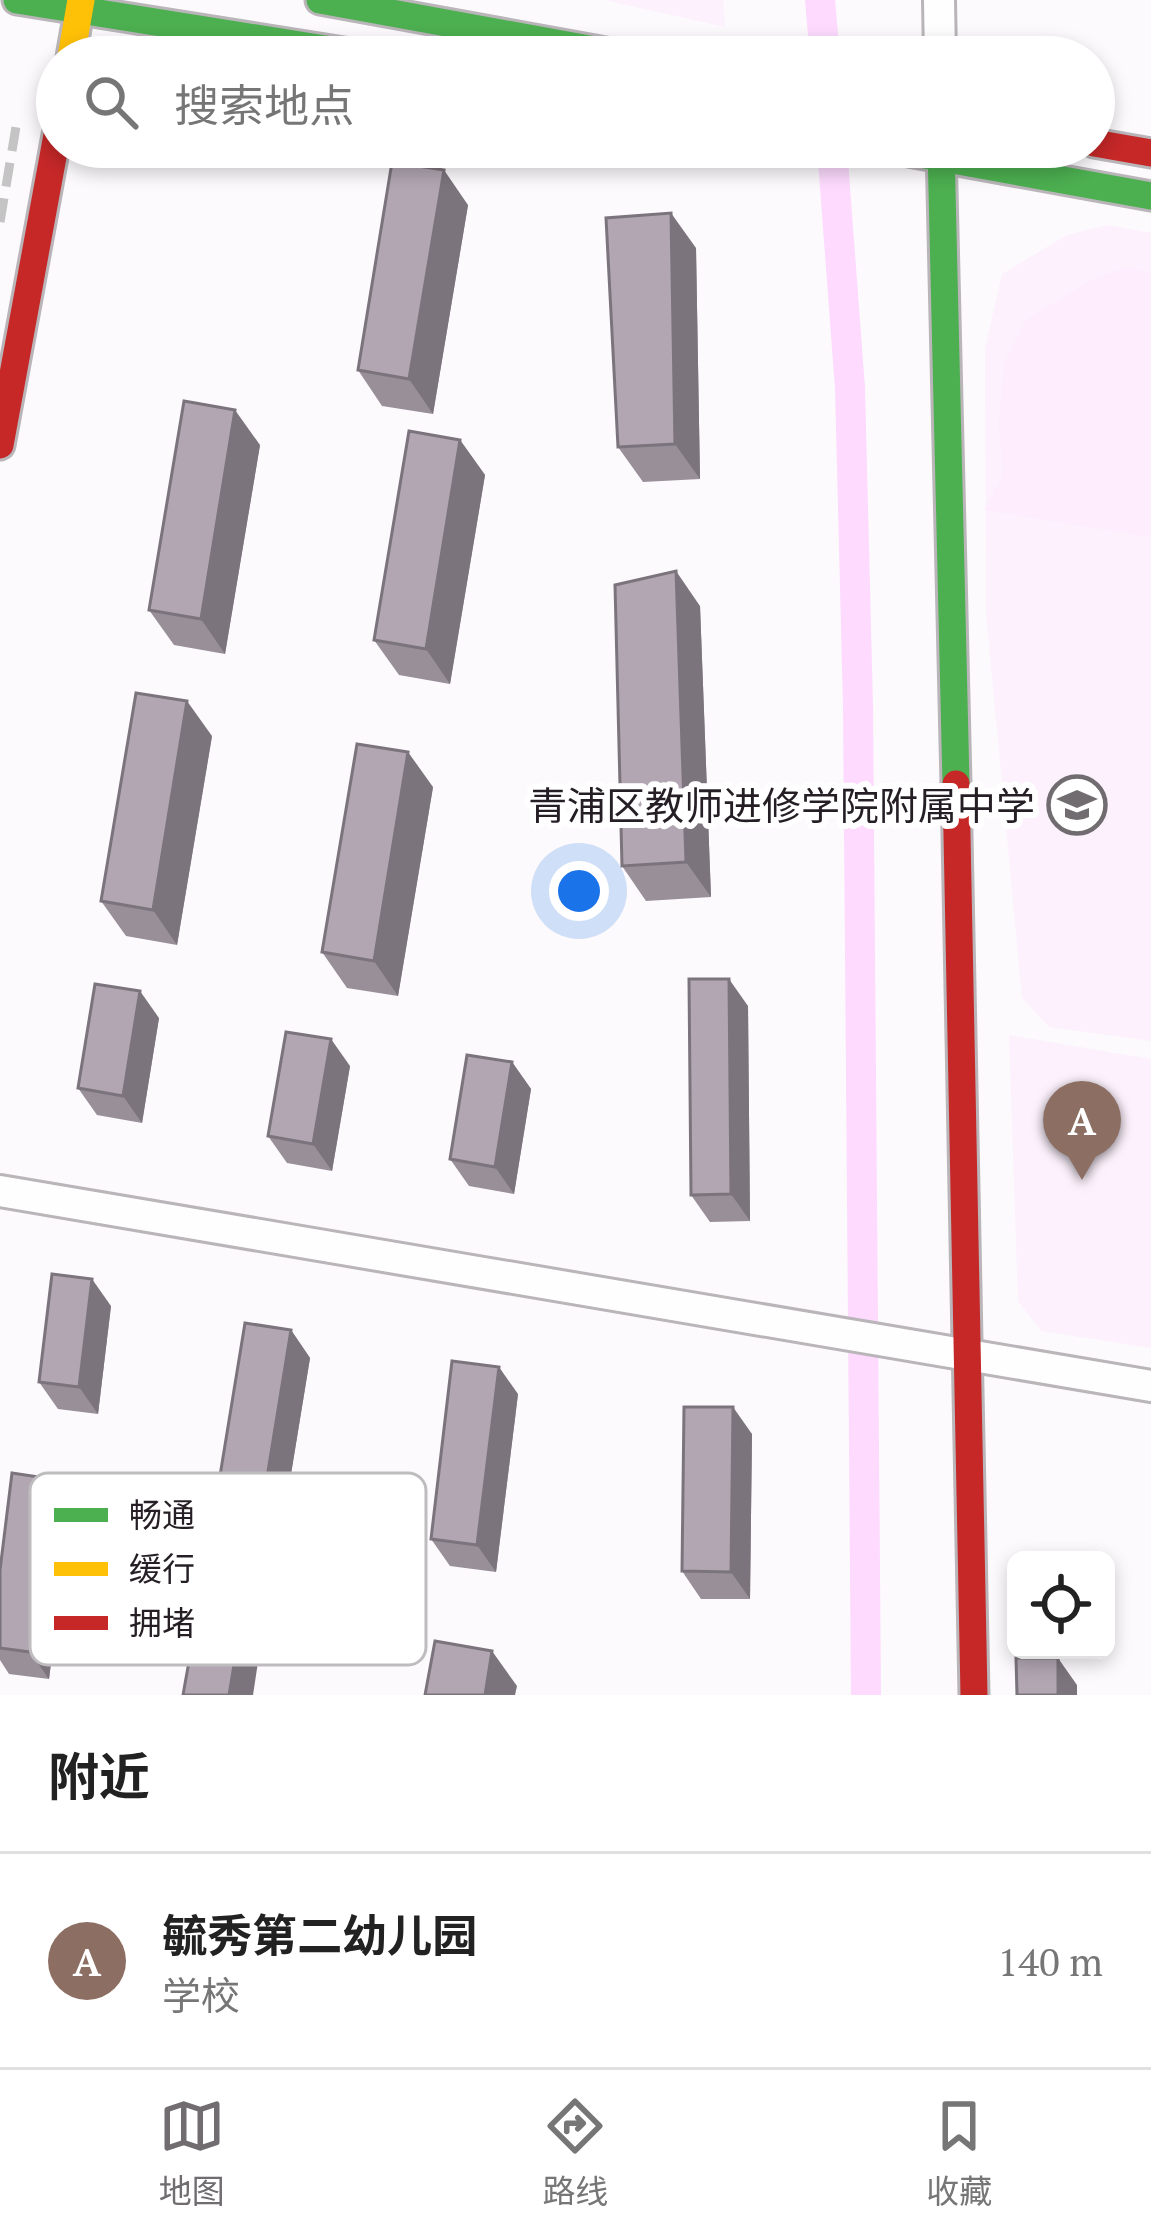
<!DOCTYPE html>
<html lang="zh">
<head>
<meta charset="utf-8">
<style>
  :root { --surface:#fff; --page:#f6f6f6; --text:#222; --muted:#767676; --line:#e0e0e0; --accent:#706c70 }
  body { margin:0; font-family:"PT Serif","Noto Sans SC",serif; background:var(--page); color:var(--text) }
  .controls { position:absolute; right:36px; bottom:36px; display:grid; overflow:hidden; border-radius:18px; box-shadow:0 6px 18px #0003 }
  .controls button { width:108px; height:108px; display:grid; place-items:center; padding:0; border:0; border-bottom:3px solid var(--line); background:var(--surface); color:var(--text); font:60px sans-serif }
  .you { position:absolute; left:579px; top:891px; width:42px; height:42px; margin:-30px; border:9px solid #fff; border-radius:50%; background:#1a73e8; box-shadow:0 0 0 18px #1a73e833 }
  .badge { display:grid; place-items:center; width:78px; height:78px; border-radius:50%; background:var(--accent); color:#fff; font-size:39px; font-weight:700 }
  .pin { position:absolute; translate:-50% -99px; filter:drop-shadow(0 3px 6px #0008) }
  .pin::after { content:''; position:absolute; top:63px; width:42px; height:36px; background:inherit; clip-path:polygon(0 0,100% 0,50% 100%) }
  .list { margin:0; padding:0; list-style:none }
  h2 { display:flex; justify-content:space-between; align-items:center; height:156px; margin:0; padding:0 48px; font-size:51px }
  h2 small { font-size:39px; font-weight:400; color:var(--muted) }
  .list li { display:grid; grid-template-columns:78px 1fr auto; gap:36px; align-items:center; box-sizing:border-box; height:216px; padding:0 48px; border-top:3px solid var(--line) }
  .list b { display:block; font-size:45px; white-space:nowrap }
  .list p { margin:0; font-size:39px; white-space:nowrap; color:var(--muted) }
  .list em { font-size:39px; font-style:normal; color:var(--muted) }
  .icon { flex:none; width:66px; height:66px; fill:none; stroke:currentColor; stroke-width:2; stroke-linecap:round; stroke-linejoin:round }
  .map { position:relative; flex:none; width:1151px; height:1695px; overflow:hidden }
  .search { position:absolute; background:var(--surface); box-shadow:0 6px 18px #0003; left:36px; right:36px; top:36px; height:132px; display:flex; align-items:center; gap:30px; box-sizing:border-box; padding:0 42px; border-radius:66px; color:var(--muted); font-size:45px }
  .sheet { height:372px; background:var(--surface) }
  nav { display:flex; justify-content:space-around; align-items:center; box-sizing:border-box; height:168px; border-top:3px solid var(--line); background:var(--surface); font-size:33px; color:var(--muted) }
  nav a { display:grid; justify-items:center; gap:6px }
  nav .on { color:var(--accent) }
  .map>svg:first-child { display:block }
  .built { fill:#fcf1fc }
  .green { fill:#fdedfd }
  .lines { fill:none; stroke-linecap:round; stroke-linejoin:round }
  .canal { stroke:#fddafe; stroke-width:30 }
  .street-casing { stroke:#b9b5b9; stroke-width:36 }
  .fast-casing { stroke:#b9b5b9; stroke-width:33 }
  .slow-casing { stroke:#b9b5b9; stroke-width:33 }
  .jam-casing { stroke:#b9b5b9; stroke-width:33 }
  .street { stroke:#fffeff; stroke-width:30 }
  .fast { stroke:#4caf50; stroke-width:27 }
  .slow { stroke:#ffc107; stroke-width:27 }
  .jam { stroke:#c62828; stroke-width:27 }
  .rail { stroke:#c4c4c4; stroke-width:9; stroke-dasharray:24 12; stroke-linecap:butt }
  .wall { fill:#988f99 }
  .shaded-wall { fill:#7c747d }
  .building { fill:#b1a6b2; stroke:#7c747d; stroke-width:3 }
  .labels { text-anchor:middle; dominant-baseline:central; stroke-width:12; stroke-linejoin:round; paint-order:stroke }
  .poi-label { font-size:39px; fill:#251f25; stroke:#fff; text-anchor:end }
  .key { fill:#fff; stroke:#bebcbe; stroke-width:3 }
  .key-label { font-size:33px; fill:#251f25 }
</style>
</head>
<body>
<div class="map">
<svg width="1151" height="1695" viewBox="0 0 1151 1695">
  <rect width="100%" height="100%" fill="#fcfafc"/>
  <!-- built -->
  <g class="built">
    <path d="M604,0H723L725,27Z"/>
    <path d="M1108,225L1151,233V1041L1049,1027L1022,998L986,612L985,349L1002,274L1067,235Z"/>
    <path d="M1009,1035L1151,1059V1348L1041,1331L1018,1301Z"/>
  </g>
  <!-- green -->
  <path class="green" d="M1125,267L1151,272V537L984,510L1003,476L999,424L1004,363L1025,321L1084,284Z"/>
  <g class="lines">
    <!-- canal -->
    <g class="canal">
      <path d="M820,0L825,57"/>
      <path d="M832,147L850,388L858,706L866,1695"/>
    </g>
    <defs>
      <g id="street">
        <path d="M939,0L940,57"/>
        <path d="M0,1191L1151,1386"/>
      </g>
      <g id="fast">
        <path d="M17,0L375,57"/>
        <path d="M320,0L633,57"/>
        <path d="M881,147L1151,196"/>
        <path d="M941,147L956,784"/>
      </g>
      <path id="slow" d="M71,57L81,0"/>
      <g id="jam">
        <path d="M1094,143L1151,153"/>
        <path d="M0,445L57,135"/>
        <path d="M956,784L974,1695"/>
      </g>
    </defs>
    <!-- street casing -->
    <use href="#street" class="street-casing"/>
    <!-- fast casing -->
    <use href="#fast" class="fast-casing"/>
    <!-- slow casing -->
    <use href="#slow" class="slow-casing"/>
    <!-- jam casing -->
    <use href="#jam" class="jam-casing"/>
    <!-- street -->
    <use href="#street" class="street"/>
    <!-- fast -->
    <use href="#fast" class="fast"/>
    <!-- slow -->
    <use href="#slow" class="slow"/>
    <!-- jam -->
    <use href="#jam" class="jam"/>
    <!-- rail -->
    <path class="rail" d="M0,222L17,121"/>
  </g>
  <!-- wall -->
  <g class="wall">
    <path d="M468,205L433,414L382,406L358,370Z"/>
    <path d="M696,248L700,479L643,482L618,447Z"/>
    <path d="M460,440L485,475L450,684L399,675L374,640Z"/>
    <path d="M260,445L225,654L174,645L149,610Z"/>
    <path d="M700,606L711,897L646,901L622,866Z"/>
    <path d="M212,736L177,945L126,936L101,901Z"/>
    <path d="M433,787L398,996L347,988L322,952Z"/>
    <path d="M748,1006L750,1221L710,1222L691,1195Z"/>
    <path d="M159,1018L142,1123L97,1115L78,1088Z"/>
    <path d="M512,1062L531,1089L514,1194L469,1186L450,1159Z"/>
    <path d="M350,1066L332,1171L287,1163L268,1136Z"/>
    <path d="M111,1306L98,1414L58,1409L39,1382Z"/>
    <path d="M291,1330L310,1358L282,1529L236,1521L217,1494Z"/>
    <path d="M518,1394L496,1572L450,1566L431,1539Z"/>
    <path d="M752,1434L750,1599H701L682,1571Z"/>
    <path d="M52,1479L71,1506L49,1679L9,1674L0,1660V1648Z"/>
  </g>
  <!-- shaded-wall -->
  <g class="shaded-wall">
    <path d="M444,170L468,205L433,414L409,379Z"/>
    <path d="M671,213L696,248L700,479L675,444Z"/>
    <path d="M235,410L260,445L225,654L201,619Z"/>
    <path d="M460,440L485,475L450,684L426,649Z"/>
    <path d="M676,571L700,606L711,897L686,862Z"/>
    <path d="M187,701L212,736L177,945L153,910Z"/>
    <path d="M408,752L433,787L398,996L374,961Z"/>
    <path d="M729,979L748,1006L750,1221L731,1194Z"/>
    <path d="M140,991L159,1018L142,1123L123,1096Z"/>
    <path d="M331,1039L350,1066L332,1171L313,1144Z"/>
    <path d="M512,1062L531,1089L514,1194L495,1167Z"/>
    <path d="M92,1279L111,1306L98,1414L79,1387Z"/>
    <path d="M291,1330L310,1358L282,1529L263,1502Z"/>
    <path d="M499,1367L518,1394L496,1572L477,1545Z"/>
    <path d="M733,1407L752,1434L750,1599L731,1572Z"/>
    <path d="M52,1479L71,1506L49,1679L30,1652Z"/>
    <path d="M239,1635L258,1662L253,1695H229Z"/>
    <path d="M492,1651L517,1686L515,1695H485Z"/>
    <path d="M1058,1658L1077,1685V1695H1058Z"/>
  </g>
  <!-- building -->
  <g class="building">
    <path d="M392,162L444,170L409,379L358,370Z"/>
    <path d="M671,213L675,444L618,447L606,218Z"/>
    <path d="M184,401L235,410L201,619L149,610Z"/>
    <path d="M409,431L460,440L426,649L374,640Z"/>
    <path d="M676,571L686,862L622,866L615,585Z"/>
    <path d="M136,693L187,701L153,910L101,901Z"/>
    <path d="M357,744L408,752L374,961L322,952Z"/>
    <path d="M689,979H729L731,1194L691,1195Z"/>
    <path d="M95,984L140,991L123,1096L78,1088Z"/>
    <path d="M286,1032L331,1039L313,1144L268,1136Z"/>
    <path d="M467,1055L512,1062L495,1167L450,1159Z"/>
    <path d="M52,1274L92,1279L79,1387L39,1382Z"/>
    <path d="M245,1323L291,1330L263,1502L217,1494Z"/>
    <path d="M452,1361L499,1367L477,1545L431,1539Z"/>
    <path d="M684,1407H733L731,1572L682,1571Z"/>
    <path d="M12,1473L52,1479L30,1652L0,1648V1570Z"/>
    <path d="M195,1628L239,1635L229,1695H183Z"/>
    <path d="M435,1641L492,1651L485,1695H425Z"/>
    <path d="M1016,1658H1058V1695H1017Z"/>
  </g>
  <!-- icons -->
  <defs>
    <symbol id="school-ring" viewBox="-11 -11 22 22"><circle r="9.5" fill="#fff" stroke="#706c70" stroke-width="1.5"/><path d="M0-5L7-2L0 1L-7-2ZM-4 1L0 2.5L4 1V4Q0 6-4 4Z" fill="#706c70"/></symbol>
  </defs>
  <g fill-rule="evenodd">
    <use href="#school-ring" x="1044" y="772" width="66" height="66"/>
  </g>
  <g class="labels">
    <!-- poi labels -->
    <g class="poi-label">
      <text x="1035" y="805">青浦区教师进修学院附属中学</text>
    </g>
  </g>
  <!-- legend -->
  <rect x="30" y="1473" width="396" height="192" rx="18" class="key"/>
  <rect x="54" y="1508" width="54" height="14" fill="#4caf50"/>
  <rect x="54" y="1562" width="54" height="14" fill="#ffc107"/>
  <rect x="54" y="1616" width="54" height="14" fill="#c62828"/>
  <g class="key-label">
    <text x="129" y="1527">畅通</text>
    <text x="129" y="1581">缓行</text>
    <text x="129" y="1635">拥堵</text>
  </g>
</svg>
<div class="controls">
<button><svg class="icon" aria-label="locate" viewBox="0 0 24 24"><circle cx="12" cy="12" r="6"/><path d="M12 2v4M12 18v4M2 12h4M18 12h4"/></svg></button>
</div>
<div class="you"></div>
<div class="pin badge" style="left:1082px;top:1180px;background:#8d6e63">A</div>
<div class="search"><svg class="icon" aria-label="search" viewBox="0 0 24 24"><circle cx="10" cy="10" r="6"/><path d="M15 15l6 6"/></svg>搜索地点</div>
</div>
<section class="sheet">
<h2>附近<small></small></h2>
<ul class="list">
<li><span class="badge" style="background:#8d6e63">A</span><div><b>毓秀第二幼儿园</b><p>学校</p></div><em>140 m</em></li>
</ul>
</section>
<nav>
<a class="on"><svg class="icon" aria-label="map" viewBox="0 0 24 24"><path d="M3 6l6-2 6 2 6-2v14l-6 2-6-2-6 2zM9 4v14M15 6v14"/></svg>地图</a>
<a><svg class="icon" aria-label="directions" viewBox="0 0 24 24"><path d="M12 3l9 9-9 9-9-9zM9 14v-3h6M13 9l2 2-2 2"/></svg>路线</a>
<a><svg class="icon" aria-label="saved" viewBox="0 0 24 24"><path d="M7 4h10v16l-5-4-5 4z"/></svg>收藏</a>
</nav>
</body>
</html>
